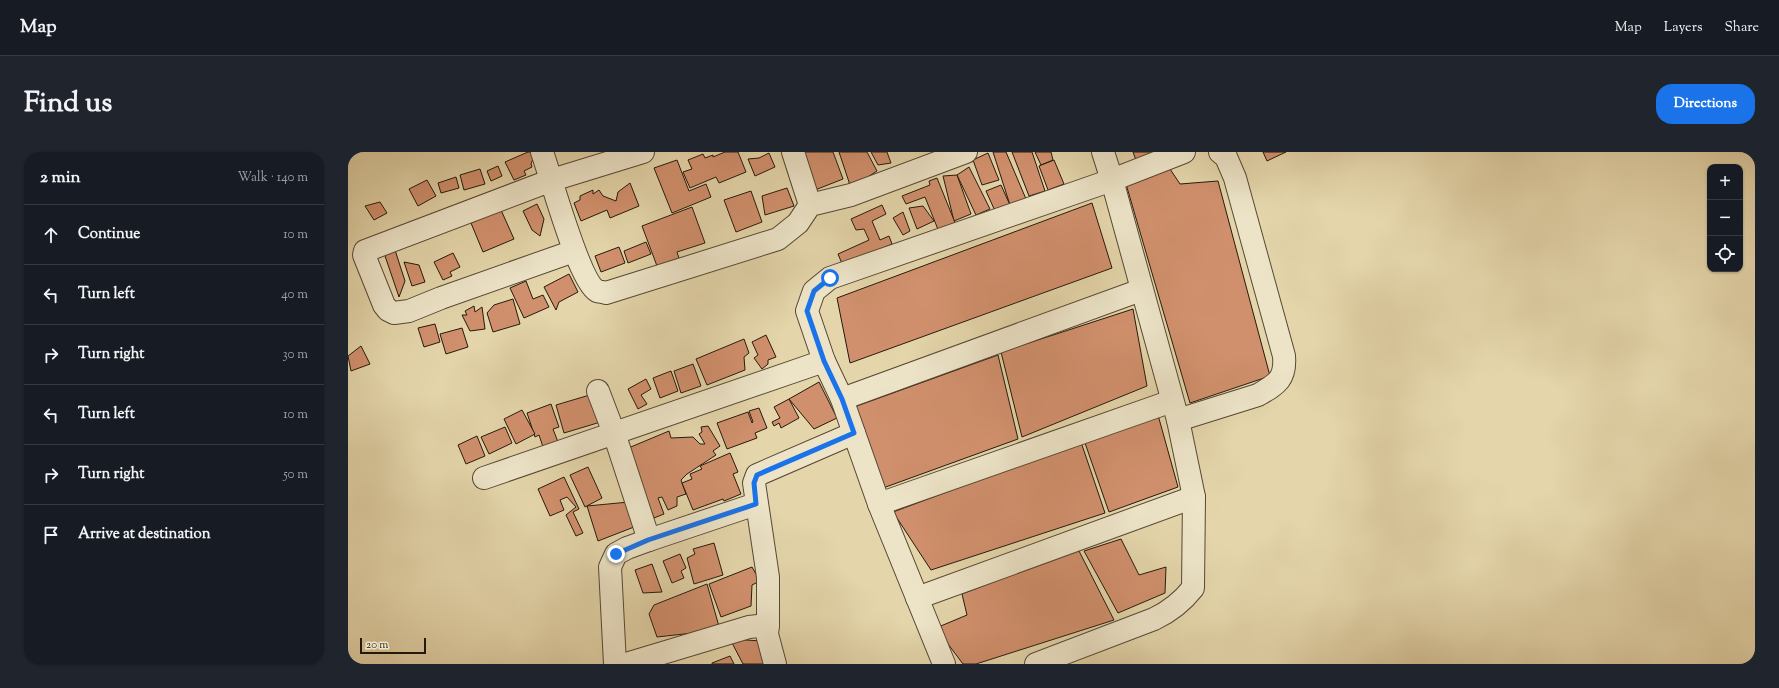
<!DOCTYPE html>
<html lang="en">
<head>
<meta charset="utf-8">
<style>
  :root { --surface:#171b24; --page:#20242c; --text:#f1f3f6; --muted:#9ea1a6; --line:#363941; --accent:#1a73e8 }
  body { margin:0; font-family:"Sorts Mill Goudy",serif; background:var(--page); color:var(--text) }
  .controls { position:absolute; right:12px; top:12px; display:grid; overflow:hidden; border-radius:8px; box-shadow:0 1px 3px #0004 }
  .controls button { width:36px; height:36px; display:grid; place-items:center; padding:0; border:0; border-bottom:1px solid var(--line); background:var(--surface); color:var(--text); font:20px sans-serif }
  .scale { position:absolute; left:12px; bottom:10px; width:66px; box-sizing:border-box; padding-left:4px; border:2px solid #25190c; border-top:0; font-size:11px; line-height:14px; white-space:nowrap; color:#25190c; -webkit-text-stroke:3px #ede4c8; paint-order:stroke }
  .stop { position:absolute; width:12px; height:12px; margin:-9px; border:3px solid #1a73e8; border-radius:50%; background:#fff }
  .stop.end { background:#1a73e8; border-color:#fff; box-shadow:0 1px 4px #0008 }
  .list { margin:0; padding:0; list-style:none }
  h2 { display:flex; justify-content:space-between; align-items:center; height:52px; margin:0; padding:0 16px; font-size:17px }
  h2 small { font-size:13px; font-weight:400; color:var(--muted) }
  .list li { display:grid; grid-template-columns:26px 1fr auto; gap:12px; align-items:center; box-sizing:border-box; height:60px; padding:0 16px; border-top:1px solid var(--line) }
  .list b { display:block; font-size:15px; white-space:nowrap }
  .list em { font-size:13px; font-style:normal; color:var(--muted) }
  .icon { flex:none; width:22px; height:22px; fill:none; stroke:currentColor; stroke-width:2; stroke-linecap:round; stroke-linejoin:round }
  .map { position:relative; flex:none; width:1407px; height:512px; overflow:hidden; border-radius:16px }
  header { display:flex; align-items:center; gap:24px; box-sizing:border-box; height:56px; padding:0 20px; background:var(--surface); border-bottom:1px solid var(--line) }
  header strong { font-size:19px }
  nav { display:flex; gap:22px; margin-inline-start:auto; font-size:14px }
  .intro { display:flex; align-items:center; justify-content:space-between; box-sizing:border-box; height:96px; padding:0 24px }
  h1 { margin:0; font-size:28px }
  .button { padding:10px 18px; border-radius:16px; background:var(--accent); color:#fff; font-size:14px; font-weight:700 }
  main { display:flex; gap:24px; padding:0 24px }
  aside { flex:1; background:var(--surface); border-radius:16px; box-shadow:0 1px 3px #0004 }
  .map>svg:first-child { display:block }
  .building { fill:#d1906d; stroke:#25190c }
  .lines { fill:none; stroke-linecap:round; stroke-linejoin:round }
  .minor-casing { stroke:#554834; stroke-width:24 }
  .minor { stroke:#ede4c8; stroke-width:22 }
  .route { stroke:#1a73e8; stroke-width:5 }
</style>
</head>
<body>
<header>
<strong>Map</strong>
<nav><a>Map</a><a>Layers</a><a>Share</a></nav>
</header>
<div class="intro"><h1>Find us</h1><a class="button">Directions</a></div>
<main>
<aside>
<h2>2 min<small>Walk · 140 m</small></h2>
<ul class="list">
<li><svg class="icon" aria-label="ahead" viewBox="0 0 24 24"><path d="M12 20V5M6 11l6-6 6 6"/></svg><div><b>Continue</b></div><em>10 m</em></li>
<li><svg class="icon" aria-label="left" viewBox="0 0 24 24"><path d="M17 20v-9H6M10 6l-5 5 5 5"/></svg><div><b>Turn left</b></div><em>40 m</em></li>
<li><svg class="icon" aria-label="right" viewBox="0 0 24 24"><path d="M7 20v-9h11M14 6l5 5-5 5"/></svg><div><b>Turn right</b></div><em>30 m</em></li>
<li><svg class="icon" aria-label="left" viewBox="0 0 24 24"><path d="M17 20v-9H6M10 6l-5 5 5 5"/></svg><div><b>Turn left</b></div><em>10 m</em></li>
<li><svg class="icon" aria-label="right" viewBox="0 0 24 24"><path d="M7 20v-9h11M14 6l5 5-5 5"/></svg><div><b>Turn right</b></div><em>50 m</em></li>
<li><svg class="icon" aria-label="arrive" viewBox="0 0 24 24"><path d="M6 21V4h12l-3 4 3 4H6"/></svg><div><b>Arrive at destination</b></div></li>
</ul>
</aside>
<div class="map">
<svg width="1407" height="512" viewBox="0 0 1407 512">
  <rect width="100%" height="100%" fill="#e4d5aa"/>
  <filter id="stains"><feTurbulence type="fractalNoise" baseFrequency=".005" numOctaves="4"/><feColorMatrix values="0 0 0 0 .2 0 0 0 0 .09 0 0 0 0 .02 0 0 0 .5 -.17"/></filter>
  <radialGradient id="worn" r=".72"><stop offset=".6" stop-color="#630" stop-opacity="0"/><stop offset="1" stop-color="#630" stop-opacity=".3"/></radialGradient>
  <!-- building -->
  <g class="building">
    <path d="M180,0H185V7L183,12L184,15L176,19L178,23L166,28L157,10Z"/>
    <path d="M377,0H390L398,20L371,31L368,25L342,36L335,20L344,17L340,8L355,2L357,6L365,3V5Z"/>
    <path d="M453,0H485L495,27L467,38Z"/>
    <path d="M491,0H519L529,19L501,37V30Z"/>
    <path d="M523,0H539L543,11L530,13Z"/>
    <path d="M645,0H658L678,47L662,53Z"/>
    <path d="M664,0H684L697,39L681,44Z"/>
    <path d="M687,0H703L705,8L693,13Z"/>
    <path d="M785,0H812L789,11Z"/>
    <path d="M915,0H938L919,9Z"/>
    <path d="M421,1L427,15L407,24L400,7L411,6Z"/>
    <path d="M640,1L651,28L634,33L625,8Z"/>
    <path d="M329,8L341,39L358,32L363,45L324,61L306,16Z"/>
    <path d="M706,8L716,32L700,38L691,14Z"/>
    <path d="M150,14L154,24L143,29L139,19Z"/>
    <path d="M621,15L642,57L628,63L609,23Z"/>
    <path d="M132,17L137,32L116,38L112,23Z"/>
    <path d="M822,17L832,32L870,29L922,224L842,251L778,32Z"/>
    <path d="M609,23L623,62L606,69L595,24Z"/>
    <path d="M108,25L111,36L93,41L90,31Z"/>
    <path d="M589,26L608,73L591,80L577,45L558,52L554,44L582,33L581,29Z"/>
    <path d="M79,28L88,44L70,54L61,37Z"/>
    <path d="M282,31L291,54L262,66L259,58L233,69L226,51L232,48V44L245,38V42L251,38L255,44L268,49L270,40Z"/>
    <path d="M653,33L662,53L647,59L638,39Z"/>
    <path d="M439,36L446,54L417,63L414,44Z"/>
    <path d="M403,39L414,70L388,80L376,48Z"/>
    <path d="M32,50L39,61L26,68L17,54Z"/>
    <path d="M744,51L764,116L502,211L489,146Z"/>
    <path d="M189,52L196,67L192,84L184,78L175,59Z"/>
    <path d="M534,53L538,62L524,69L532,88L541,84L544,92L495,114L490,102L521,88L516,77L508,78L503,67Z"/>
    <path d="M575,54L586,69L569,77L561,56Z"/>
    <path d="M344,55L357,91L329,100L331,106L309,114L294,74Z"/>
    <path d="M153,58L166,87L135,100L123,71Z"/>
    <path d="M555,60L562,79L555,83L545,66Z"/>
    <path d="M298,90L303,102L280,111L276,99Z"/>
    <path d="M271,95L277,111L253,120L247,104Z"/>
    <path d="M47,98L57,129L51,145L36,101Z"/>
    <path d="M105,101L112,115L102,120L104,124L95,128L86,110Z"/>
    <path d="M56,110L71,113L77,130L64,134Z"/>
    <path d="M221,122L230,140L211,150L208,158L196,135Z"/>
    <path d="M178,129L185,147L195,143L201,155L176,166L162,136Z"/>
    <path d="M165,147L172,172L145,180L139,161L146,153Z"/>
    <path d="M126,154L127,160L134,155L137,177L122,179L114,163H119L117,159Z"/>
    <path d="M785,157L799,234L674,285L653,200Z"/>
    <path d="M87,172L92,190L76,195L70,176Z"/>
    <path d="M114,176L120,195L98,202L92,182Z"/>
    <path d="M418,183L428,205L420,208V212L414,217L406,206L410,203L404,190Z"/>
    <path d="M396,187L401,201L396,205L397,218L359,233L348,207Z"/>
    <path d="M13,194L22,212L3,219L0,204Z"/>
    <path d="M650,203L670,287L535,336L506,255Z"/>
    <path d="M345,212L353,234L333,241L326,219Z"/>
    <path d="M323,219L330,239L312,246L305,226Z"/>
    <path d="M298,227L303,237L293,243L299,252L290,257L280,237Z"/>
    <path d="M471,230L489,266L466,277L441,247Z"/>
    <path d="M245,242L256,269L216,281L208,253Z"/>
    <path d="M441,247L451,266L433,276L431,271L426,274L424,270L432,266L426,255Z"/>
    <path d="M203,252L211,275L205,277L210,290L195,295L191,283L187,285L179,261Z"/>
    <path d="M411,256L419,276L407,281L409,286L379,297L369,271L400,260L404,271L405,270L401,259Z"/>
    <path d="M174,258L187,282L168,292L156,267Z"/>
    <path d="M810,263L830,335L761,360L737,291Z"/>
    <path d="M360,274L372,294L365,299L368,303L339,322L333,328L338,342L329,345V354L320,358L314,345L310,346L316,362L306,366L278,297L321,279L323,286L345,285L352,292H357L351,282L354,280L353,275Z"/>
    <path d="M157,275L164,291L141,302L133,285Z"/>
    <path d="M129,284L137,304L118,312L110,293Z"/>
    <path d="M733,290L757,361L583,418L545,360Z"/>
    <path d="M382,301L390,320L385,322L393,342L376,349L375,347L345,358L334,331L344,327L342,322L354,317L352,314Z"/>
    <path d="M240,315L254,346L237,355L222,323Z"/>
    <path d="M216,325L231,357L225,360L235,381L228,384L218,363L228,355L219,345L212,348L216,358L202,364L190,337Z"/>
    <path d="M281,350L286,375L250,389L239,354Z"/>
    <path d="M773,387L791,423L818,415L817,441L770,461L736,399Z"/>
    <path d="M366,391L375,423L346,432L339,406L347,402L345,397Z"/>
    <path d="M730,397L766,468L628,512H615L588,476L619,463L614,442Z"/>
    <path d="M332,402L338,416L333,419L336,426L324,431L315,409Z"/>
    <path d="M304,412L314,440L295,441L287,418Z"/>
    <path d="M404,415L412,429L404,433L403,454L373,465L361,432Z"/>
    <path d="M359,432L372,478L309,485L301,462L306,453Z"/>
    <path d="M382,487L414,489L421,512H395Z"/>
    <path d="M382,504L386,512H364V511Z"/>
  </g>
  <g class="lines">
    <defs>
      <g id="minor">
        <path d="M194,0C203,25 231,129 249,139C252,140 256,140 258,141L430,87L450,71L462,53L503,43L618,0"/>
        <path d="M445,0L462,53"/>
        <path d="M226,99L93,146L61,159L46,161L40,158L36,153L16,103L17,99L204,28L295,0"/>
        <path d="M250,239L266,281L301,388L279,396L268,402L262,415L267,512"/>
        <path d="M494,247L793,138"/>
        <path d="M830,268L910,243C929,232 938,227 936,204L887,26L878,5L872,0"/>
        <path d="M136,326L476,209"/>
        <path d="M531,352L824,249"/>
        <path d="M301,388L408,352"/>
        <path d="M569,446L846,345"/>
        <path d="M420,473V425L406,331L409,323L506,281"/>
        <path d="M278,512L401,475L420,473L419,482L427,512"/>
        <path d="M596,512L531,352L494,247L476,209L459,159L466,139L482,126L764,28L836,0"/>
        <path d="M688,512L806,467C823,459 834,450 845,436L846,345L830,268L764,28L755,0"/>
      </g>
    </defs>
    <!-- minor casing -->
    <use href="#minor" class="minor-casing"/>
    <!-- minor -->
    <use href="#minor" class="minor"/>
  </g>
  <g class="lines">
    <!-- route -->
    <path class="route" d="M268,402L300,388L408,352L406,331L409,323L506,281L494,247L476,209L459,159L466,139L482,126"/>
  </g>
  <rect width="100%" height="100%" filter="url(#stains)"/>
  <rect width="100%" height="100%" fill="url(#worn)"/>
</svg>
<div class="controls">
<button>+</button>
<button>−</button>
<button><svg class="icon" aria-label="locate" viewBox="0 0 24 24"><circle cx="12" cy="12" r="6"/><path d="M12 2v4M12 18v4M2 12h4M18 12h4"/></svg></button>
</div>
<div class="scale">20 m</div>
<div class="stop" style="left:482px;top:126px"></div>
<div class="stop end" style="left:268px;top:402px"></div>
</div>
</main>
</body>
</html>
